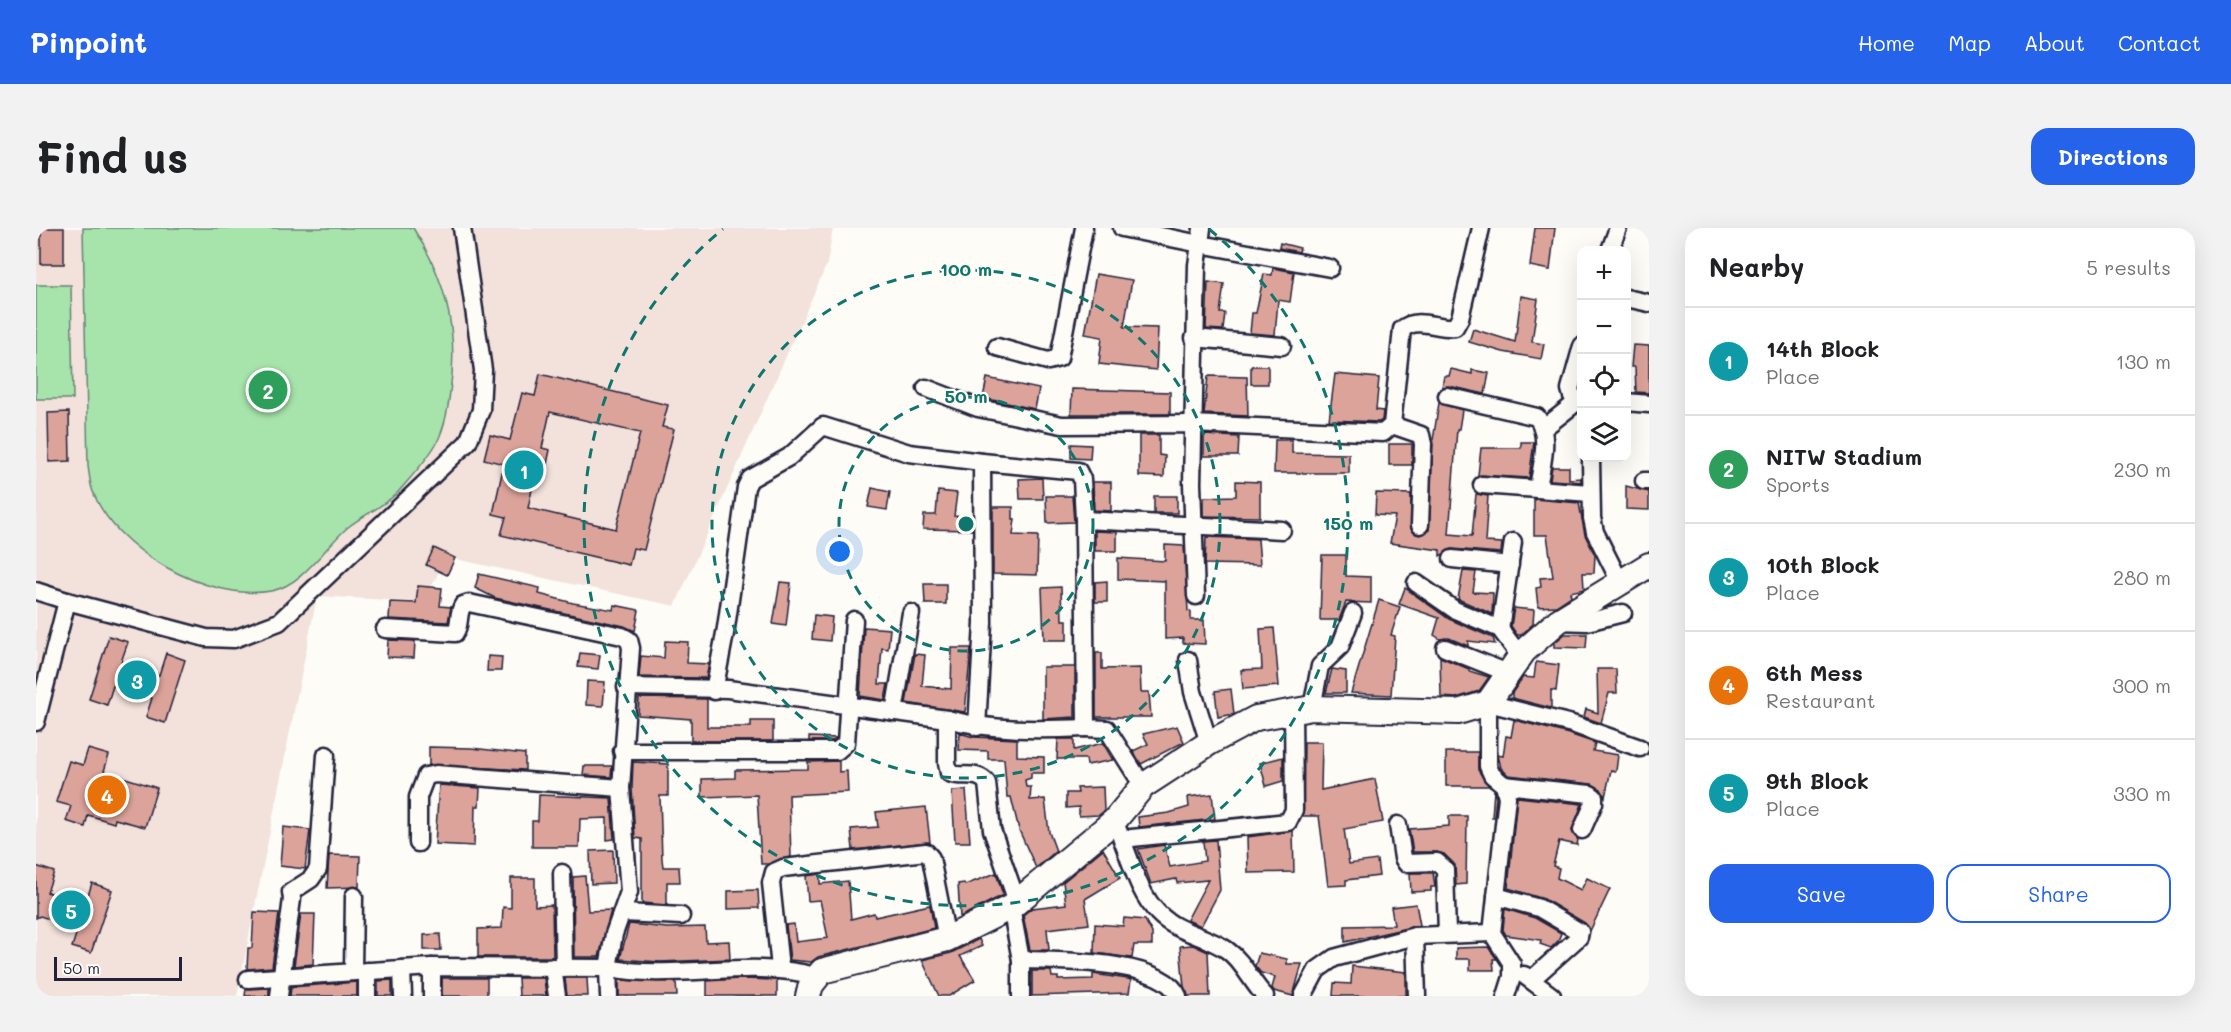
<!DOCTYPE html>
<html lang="en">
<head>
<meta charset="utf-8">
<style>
  :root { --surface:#fff; --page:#f2f2f2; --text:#202124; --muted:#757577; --line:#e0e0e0; --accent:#2563eb }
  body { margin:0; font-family:Mali,sans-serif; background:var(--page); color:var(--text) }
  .controls { position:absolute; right:18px; top:18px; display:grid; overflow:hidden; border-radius:12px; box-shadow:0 6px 24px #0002 }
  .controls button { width:54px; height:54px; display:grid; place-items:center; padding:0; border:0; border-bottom:2px solid var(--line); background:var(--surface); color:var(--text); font:30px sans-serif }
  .scale { position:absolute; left:18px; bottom:15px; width:128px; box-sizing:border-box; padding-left:6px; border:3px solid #22223b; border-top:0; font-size:16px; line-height:21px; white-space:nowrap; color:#22223b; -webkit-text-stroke:4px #fdfcf7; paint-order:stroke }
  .you { position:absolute; left:804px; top:324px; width:21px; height:21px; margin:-15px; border:4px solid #fff; border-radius:50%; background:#1a73e8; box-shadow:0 0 0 9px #1a73e833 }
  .badge { display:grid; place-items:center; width:39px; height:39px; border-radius:50%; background:var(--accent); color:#fff; font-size:20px; font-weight:700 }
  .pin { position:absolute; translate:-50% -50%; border:3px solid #fff; box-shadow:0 2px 6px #0006 }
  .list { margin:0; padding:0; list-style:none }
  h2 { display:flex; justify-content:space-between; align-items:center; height:78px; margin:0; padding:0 24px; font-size:26px }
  h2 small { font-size:20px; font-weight:400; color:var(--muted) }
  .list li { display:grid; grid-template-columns:39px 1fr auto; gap:18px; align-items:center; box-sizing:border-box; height:108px; padding:0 24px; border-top:2px solid var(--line) }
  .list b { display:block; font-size:22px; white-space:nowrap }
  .list p { margin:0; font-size:20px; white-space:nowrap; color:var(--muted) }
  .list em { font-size:20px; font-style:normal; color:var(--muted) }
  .actions { display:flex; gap:12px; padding:18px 24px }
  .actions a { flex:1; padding:14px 0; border:2px solid var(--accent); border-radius:18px; text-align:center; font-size:21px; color:var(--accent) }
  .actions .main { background:var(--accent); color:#fff }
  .icon { flex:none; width:33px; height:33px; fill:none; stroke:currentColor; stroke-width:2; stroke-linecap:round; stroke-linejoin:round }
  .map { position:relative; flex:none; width:1613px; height:768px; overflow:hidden; border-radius:18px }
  header { display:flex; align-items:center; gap:36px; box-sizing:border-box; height:84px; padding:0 30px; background:var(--accent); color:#fff }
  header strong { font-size:28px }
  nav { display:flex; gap:33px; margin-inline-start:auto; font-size:21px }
  .intro { display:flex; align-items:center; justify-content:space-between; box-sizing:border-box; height:144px; padding:0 36px }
  h1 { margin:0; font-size:42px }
  .button { padding:15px 27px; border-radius:18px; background:var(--accent); color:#fff; font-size:21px; font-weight:700 }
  main { display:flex; gap:36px; padding:0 36px }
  aside { flex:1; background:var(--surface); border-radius:18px; box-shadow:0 6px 24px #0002 }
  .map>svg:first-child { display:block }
  .built { fill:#f3e1db }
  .green { fill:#a7e4ac; stroke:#648374; stroke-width:1.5 }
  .building { fill:#dca39a; stroke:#22223b; stroke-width:1.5; fill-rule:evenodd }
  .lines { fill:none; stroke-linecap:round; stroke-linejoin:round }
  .street-casing { stroke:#22223b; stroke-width:21 }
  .secondary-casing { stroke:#22223b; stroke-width:28 }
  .street { stroke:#fdfcf7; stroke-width:16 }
  .secondary { stroke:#fdfcf7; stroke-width:24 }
  .ring { fill:none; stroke:#0f766e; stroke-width:3; stroke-dasharray:10 8 }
  .centre { fill:#0f766e; stroke:#fdfcf7; stroke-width:3 }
  .ring-label { font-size:18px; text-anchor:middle; font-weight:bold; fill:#0f766e; stroke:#fdfcf7; stroke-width:4.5; stroke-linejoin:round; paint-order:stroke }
</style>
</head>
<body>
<header>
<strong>Pinpoint</strong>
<nav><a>Home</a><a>Map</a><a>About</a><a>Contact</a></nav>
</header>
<div class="intro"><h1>Find us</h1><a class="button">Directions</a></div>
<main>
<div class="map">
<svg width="1613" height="768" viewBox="0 0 1613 768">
  <rect width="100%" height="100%" fill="#fdfcf7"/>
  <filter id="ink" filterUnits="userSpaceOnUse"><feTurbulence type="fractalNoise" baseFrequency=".0167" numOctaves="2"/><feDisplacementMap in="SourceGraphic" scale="12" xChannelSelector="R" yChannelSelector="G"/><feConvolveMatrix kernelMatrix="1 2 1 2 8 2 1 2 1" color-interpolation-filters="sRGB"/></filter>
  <g filter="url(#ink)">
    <!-- built -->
    <path class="built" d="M0,0H797L791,36L639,378L410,329L388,374L281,368L201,768H0Z"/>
    <!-- green -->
    <g class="green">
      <path d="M47,0H377C410,50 423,105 414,164C412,182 409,200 400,216C391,232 375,249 363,263C349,278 327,287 311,300C288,320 267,357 235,363C172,374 77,322 56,261C54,254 53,245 52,238Z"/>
      <path d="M0,57H35L37,171H0Z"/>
    </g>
    <!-- building -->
    <g class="building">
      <rect x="5" y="0" width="23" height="36"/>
      <path d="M1499,0H1519L1514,42L1494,38Z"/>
      <path d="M1244,15L1264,20L1263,24L1243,20Z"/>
      <path d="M1237,40L1258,44L1254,74L1242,72L1239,107L1214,105L1216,85H1220L1228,46L1236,47Z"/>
      <path d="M1060,46L1096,52L1088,99L1122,100L1120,142L1063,136L1066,109L1049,106Z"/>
      <path d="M1172,54L1188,56L1184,85H1189L1187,102L1170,101Z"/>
      <path d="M1485,68L1502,71L1496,114L1508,116L1505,131L1467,124L1433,114L1437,101L1479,114Z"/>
      <path d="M1597,117L1613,118V165L1600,164L1599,139H1595Z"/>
      <rect x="1215" y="138" width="17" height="18"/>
      <path d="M1415,141L1436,146V142L1453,145L1449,166L1413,158L1406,159L1408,148H1413Z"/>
      <path d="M504,146L632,177L626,199L638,201L608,322L597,320L593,337L465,307L470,289L457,286L468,236L448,231L454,207L474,212L486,165L499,168ZM514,184L604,205L580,301L492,280L500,243L509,245L514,222L506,220Z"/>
      <path d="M1299,146L1343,150L1340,182L1347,183L1346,192L1343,194L1293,192Z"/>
      <path d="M1172,148L1211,149L1212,188L1168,186Z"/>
      <path d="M951,150L1003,161L999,181L947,170Z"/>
      <path d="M1036,161L1134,164V186H1035Z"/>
      <path d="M1403,175L1426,182L1423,201H1421L1413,306L1436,308L1440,266L1452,268L1449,314L1466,315L1465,325L1416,321L1404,328V322L1354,315L1359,288L1339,287L1340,265L1375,266V301L1384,307L1393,302L1397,212Z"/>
      <path d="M33,184L34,233L13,234L12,185Z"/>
      <path d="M1103,207H1123V227L1129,228L1128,249L1103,248Z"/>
      <path d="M1168,207L1203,209L1202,228H1168Z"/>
      <path d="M1239,212H1256V225L1313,226V245H1238Z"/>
      <path d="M1485,214H1498L1493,250L1442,247L1445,220H1485Z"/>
      <path d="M1035,216L1055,217L1054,231L1035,230Z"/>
      <rect x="1353" y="216" width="23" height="21"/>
      <path d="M1516,239H1533V251L1545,250V254L1514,252Z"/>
      <path d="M1006,250L1007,271H984L983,251Z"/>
      <path d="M1200,253L1224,254V289L1168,288V269L1200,268Z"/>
      <path d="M1057,254H1075V283L1058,282Z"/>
      <path d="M1590,258L1613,264V282L1590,281Z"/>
      <path d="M836,260L854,264L851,282L832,279Z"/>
      <path d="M902,263L921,265L918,288L936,289V302L887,301L888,287H900Z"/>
      <path d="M1010,268H1036L1038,294L1011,295Z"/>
      <rect x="1118" y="268" width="23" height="17"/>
      <path d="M1498,271L1543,275L1549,307L1559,327L1558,345H1547L1548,361L1534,364L1535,368L1520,378L1502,379L1500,360L1505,359L1504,350L1517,349L1511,307H1498Z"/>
      <path d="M957,279H977V291H979L977,307L1002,308L1001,347L957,346Z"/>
      <path d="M1059,303L1081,304V323H1059Z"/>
      <path d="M1170,309L1222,311L1224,337L1169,336Z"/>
      <path d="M1129,317L1148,318L1152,383L1155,384V392H1168L1169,416L1147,415V410L1129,411V353L1082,351V330L1129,333Z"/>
      <path d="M398,320L419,330L411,347L390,337Z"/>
      <path d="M1286,327H1310V348L1335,349V375L1310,374L1303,392H1284Z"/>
      <path d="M1427,343L1440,344L1437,364L1457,365L1456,386L1422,371Z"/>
      <path d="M443,346L504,360L503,366L537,375L577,382L578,377L603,382L599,403L588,398L459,370L439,360Z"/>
      <path d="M1071,353V374H1059V354Z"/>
      <path d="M744,354L755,355L750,398L737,396Z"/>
      <path d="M888,356H910V376H889Z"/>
      <path d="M382,358L406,360L404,378L415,379L412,394L353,391L354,374L380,375Z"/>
      <path d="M1025,359L1026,392H1031V412H1008L1006,360Z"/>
      <path d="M1369,360L1413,391L1457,410L1459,416L1432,413V418L1413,410L1404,411L1398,407L1403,390L1363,376Z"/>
      <path d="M1343,372L1364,379L1355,407L1359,408L1355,467L1315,465Z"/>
      <path d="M1478,380L1498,382L1497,396L1485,407H1481L1475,398Z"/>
      <path d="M778,387L796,389L794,413L776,411Z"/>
      <path d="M828,399L854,401L852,421L846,420L843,456H852L849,472L824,468Z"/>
      <path d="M1238,400L1243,458L1207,461L1205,442L1226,441L1224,401Z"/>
      <path d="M1529,406H1551L1550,420L1518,419V415Z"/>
      <path d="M73,408L92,414L85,434L123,447L130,425L149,432L129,495L110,489L116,470L77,458L71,477L53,471Z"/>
      <path d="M352,412L379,413L378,430L351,429Z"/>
      <path d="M629,413L652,414L651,435L673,436L670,450L603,449L605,428L628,430Z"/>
      <path d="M916,420H935L929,484L870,475L879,426L889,427L886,458L915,461Z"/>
      <path d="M544,425L564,427L562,441L542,439Z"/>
      <path d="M1060,425H1066V441L1104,440L1105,464H1113L1115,489H1060Z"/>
      <path d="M452,428L466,429L465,443H451Z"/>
      <path d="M1404,429L1433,441V443L1453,449L1443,463L1420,470L1405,469Z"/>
      <path d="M1500,434L1523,437L1520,463L1515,462V480L1476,470V465L1487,449L1498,450Z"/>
      <path d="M1007,439H1039V489L1007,491Z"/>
      <path d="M1296,441L1310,443V465H1290Z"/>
      <path d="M1561,441H1580L1581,465H1573L1565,495L1548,489L1550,481L1562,485Z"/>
      <path d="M551,453L569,454L567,478L550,477Z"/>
      <path d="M1195,461L1198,486L1182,489L1179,463Z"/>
      <path d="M603,470L671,471V499H715V493H737V513H655V491L602,487Z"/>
      <path d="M1478,492L1533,506L1559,515L1557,523L1582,527L1580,543L1575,542L1569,569L1565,561L1556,556L1472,547L1465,540L1462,527L1467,528L1470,508L1475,509Z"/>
      <path d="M1141,498L1148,514L1105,536L1097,523L1112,516L1107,506Z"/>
      <path d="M924,505L937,509L981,511V528L1008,529V545H995V550L989,552L990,559H995L994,572L1009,571L1013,604L1020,623L1000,640L983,602L975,569H971L968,531H952V523L923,522Z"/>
      <path d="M773,509L800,510L797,513H773Z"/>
      <path d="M1022,511H1038V522L1067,515L1077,532L1051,537L1050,531H1021Z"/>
      <path d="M1268,514H1286L1285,562L1339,551L1347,594L1308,601L1313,636L1341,632L1343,648L1310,652V657L1292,658L1283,588H1267Z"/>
      <path d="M393,519L435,520L489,526V542L393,537Z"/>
      <path d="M52,521L73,527L68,543L121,560L109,599L79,591L78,595L52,587L49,599L30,593L35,578L20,574L33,533L47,537Z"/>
      <path d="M1410,524H1442V542L1453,558H1410Z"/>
      <path d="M1247,529V553L1230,558L1224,535Z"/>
      <path d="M803,533V544L811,543L812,564L753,567L755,629L732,636H725L721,567L666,569V551L699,550V542L772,541V534Z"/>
      <path d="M597,534L632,536V568H624L626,631L627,639H643L644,654H631V677L606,675V611L599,610L596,560Z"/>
      <path d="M548,538H576L575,549L547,547Z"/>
      <path d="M403,557L444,560L443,578H439L438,618L399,616Z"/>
      <path d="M1067,559L1068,583L1063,587L1043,588V579L1030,580V565H1042L1041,560Z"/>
      <path d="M930,562L934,614H919L916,563Z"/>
      <path d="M1458,562L1460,570L1458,589H1456Z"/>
      <path d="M1176,566L1179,591L1103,599L1102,589L1133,585L1153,579L1152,569Z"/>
      <path d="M503,567L575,570L578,611L571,612V590L544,591L543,619H496V593H502Z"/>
      <path d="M1481,569L1546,576L1536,603L1542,612L1541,617L1523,613L1517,638L1523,640L1521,650L1545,662L1551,650L1574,661L1554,703L1549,695L1508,671L1472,660Z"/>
      <path d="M890,579L894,614L817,622L815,601L842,599L840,584Z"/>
      <path d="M1413,588H1431L1430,656L1420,657L1419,637L1408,626L1401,624H1377L1373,601L1413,598Z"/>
      <path d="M247,599L274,602L269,641L244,638Z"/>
      <path d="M1257,603L1258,644L1212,645L1211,609Z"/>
      <path d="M1180,612L1184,662L1165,698L1151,692L1172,652L1141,655L1140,651L1115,656L1102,621L1128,617L1134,639L1169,633L1167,613Z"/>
      <path d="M1067,621L1084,650L1049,671L1053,696L1011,701L1013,722H994L987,687L996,680L1030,676L1027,654Z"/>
      <path d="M577,622L578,655L555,656L554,623Z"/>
      <path d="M293,627L324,628L323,659L291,660Z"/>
      <path d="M0,638L18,644L11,664L49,677L56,655L76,662L55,725L36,719L42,700L4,688L0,690Z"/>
      <path d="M960,645L967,667L924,689L922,656L928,655L929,657Z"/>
      <path d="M1374,645H1397L1399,659H1395V663L1375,664Z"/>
      <path d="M784,646V656L812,653L815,691L838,685L839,689L894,677L898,700L782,729L775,734L754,732L750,697L758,696L760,714L792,710L784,672L772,673L770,648Z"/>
      <path d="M549,648L552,683L575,682L563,729H538L537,649Z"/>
      <path d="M475,650H499V678L516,677L517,729H442V701L466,700L467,679L475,680Z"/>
      <path d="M722,662L723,680L692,681V663Z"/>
      <path d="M1380,676L1384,697L1309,714V698L1358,697L1355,679Z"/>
      <path d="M1469,681L1499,690L1525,705L1522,713L1515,720L1504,716L1505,712L1470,707L1467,702Z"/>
      <path d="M218,684L243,685L236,739L211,741L212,720H216Z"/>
      <path d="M265,686H279L277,736L258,738Z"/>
      <path d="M1088,690L1109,692L1116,705V717H1098L1096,730L1058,725L1059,696L1087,698Z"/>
      <path d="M593,696L631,700L669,699L670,714L693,713L694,731L624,734L584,731Z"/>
      <path d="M404,706L405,722H388V707Z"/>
      <path d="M943,711L946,718L924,728L939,752L913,768H903L886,732L915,725Z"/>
      <path d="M1157,717L1172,724L1174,768H1152L1148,759L1144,718Z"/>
      <path d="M1452,719L1461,731H1457L1458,742H1434V731H1420V720Z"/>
      <path d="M1223,725L1251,731V736H1266L1257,768L1238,763L1236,760L1239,749L1225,745L1219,738Z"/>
      <path d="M1316,738L1370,744V768H1297L1298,755L1315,756Z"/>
      <path d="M996,743H1015L1016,749H1022V752L1057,751V746L1092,751L1095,752L1093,765L996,768Z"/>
      <rect x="406" y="750" width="45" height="18"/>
      <path d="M482,750H508L510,768H483Z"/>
      <path d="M529,750H551L552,768H531Z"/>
      <path d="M703,751L741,752V768H671V753Z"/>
      <path d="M356,752V768H342V753Z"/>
      <path d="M583,752L640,754L641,768H583Z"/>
      <path d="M321,754V768H254L255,759Z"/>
      <path d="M233,760V768H209L210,761Z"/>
    </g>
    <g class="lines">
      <defs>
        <g id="street">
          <path d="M1086,0L1164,16L1161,37L1156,255L1160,368"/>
          <path d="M1166,0L1164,16L1294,40"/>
          <path d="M1574,22L1582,0"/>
          <path d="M1590,70L1613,75"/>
          <path d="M1158,110L1246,118"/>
          <path d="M1546,118L1534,161L1536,168L1546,173"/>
          <path d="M961,119L1012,133L1023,130L1048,0"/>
          <path d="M890,160L942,180L1026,197L1156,196L1347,205L1356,197L1366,101C1383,88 1400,101 1419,99L1424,90L1445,0"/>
          <path d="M1411,168L1501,189C1515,210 1505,237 1502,261"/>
          <path d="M1590,174L1613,176"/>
          <path d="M1356,197L1385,207L1387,216L1384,297"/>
          <path d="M1508,200L1542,173"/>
          <path d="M1555,230L1556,290L1559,304L1584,354"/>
          <path d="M1608,253H1613"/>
          <path d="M1446,257L1554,265"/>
          <path d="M1416,331L1474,337"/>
          <path d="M1380,355L1419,382L1464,401L1484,428"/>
          <path d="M0,363L31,373"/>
          <path d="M1522,393L1551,394L1587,385"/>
          <path d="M349,401L419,405C425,397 421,386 427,377L433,375L586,408L593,412L595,420L585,560L400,546L390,548L382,569V615"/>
          <path d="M1464,401L1477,314"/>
          <path d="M1409,420L1472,445"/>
          <path d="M1152,432L1157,464L1173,515"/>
          <path d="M590,459L692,461L911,491C957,503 1003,502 1050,500"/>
          <path d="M678,463L690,400L710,259L714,251L753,229L787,198L873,225L946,234"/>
          <path d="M1276,480L1284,438L1304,419L1317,385"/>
          <path d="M858,484L875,385"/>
          <path d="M911,491V535L913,545C926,551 941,542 951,555L956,602L981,674"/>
          <path d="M0,494L31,373L170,410L198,411L243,394L432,214L445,182L447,142L426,0"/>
          <path d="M941,499L947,395L946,234L1042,243L1046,251L1048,292"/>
          <path d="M586,523H801L810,515L818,392"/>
          <path d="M1468,557L1554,566L1558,569V575L1546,602"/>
          <path d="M1107,558L1071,501L1050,500L1048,292L1246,302"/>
          <path d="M1362,597L1367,630L1370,635L1401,634L1409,641L1411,706"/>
          <path d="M1082,602C1094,628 1101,664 1122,685C1141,705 1169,707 1191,722C1208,734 1215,754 1229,768"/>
          <path d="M1086,611L1252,594L1258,582L1257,482"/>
          <path d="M526,645L528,740"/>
          <path d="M1460,668L1503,680L1544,704L1543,709L1496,751"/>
          <path d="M975,679L985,732V768"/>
          <path d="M588,685L645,688"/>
          <path d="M1379,708L1381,768"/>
          <path d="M985,732C1019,733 1127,731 1142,768"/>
          <path d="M396,739V768"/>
          <path d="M517,739L521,768"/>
          <path d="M744,740L735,655L738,644L747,640L890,624L895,630L911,711"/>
          <path d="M366,741L367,768"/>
          <path d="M331,743V768"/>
          <path d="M317,744L318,668"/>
          <path d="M1488,747L1516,768"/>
          <path d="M212,751L396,739L572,740L578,706L593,664L585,560"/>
          <path d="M243,768L256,671L255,664L275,651L282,641L290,527"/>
          <path d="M573,768L572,740C641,753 712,730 780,748"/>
          <path d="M1267,768L1281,742L1298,730L1379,708L1456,705"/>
          <path d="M1470,768L1476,749V736L1456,705L1471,569L1468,557L1456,547L1452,538V475L1536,496L1604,520"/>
        </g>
        <path id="secondary" d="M772,768L775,757L786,743L911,711L975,679L1078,593L1107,558L1173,515L1220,490L1276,480L1422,484L1452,475L1488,423L1522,393L1613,337"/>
      </defs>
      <!-- street casing -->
      <use href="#street" class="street-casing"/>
      <!-- secondary casing -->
      <use href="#secondary" class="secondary-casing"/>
      <!-- street -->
      <use href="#street" class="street"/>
      <!-- secondary -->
      <use href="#secondary" class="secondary"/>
    </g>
  </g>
  <!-- distance rings -->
  <g class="ring">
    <circle cx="930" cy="296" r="127"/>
    <circle cx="930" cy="296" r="254"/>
    <path d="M1173 1A382 382 0 1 1 687 1"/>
  </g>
  <circle cx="930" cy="296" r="9" class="centre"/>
  <g class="ring-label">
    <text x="930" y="48">100 m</text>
    <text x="930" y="175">50 m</text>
    <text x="1312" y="302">150 m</text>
  </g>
</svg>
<div class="controls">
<button>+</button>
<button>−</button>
<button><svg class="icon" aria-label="locate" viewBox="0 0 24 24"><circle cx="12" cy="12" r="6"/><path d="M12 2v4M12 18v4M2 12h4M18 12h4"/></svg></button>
<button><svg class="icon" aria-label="layers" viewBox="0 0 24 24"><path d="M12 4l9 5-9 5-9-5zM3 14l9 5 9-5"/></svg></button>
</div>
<div class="scale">50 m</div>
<div class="you"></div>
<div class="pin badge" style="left:488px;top:242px;background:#0f9aa8">1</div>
<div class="pin badge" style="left:232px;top:162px;background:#2e9e5b">2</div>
<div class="pin badge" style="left:101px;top:452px;background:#0f9aa8">3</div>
<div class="pin badge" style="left:71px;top:567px;background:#e8710a">4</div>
<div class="pin badge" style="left:35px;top:682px;background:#0f9aa8">5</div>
</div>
<aside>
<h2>Nearby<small>5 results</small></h2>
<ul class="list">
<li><span class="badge" style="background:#0f9aa8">1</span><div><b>14th Block</b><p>Place</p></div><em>130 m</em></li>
<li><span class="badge" style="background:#2e9e5b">2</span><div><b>NITW Stadium</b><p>Sports</p></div><em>230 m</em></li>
<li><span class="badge" style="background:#0f9aa8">3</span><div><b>10th Block</b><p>Place</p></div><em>280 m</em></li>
<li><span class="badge" style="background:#e8710a">4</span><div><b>6th Mess</b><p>Restaurant</p></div><em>300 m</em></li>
<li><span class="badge" style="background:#0f9aa8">5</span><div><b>9th Block</b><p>Place</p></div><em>330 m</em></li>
</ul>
<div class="actions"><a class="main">Save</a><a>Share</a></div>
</aside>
</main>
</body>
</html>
